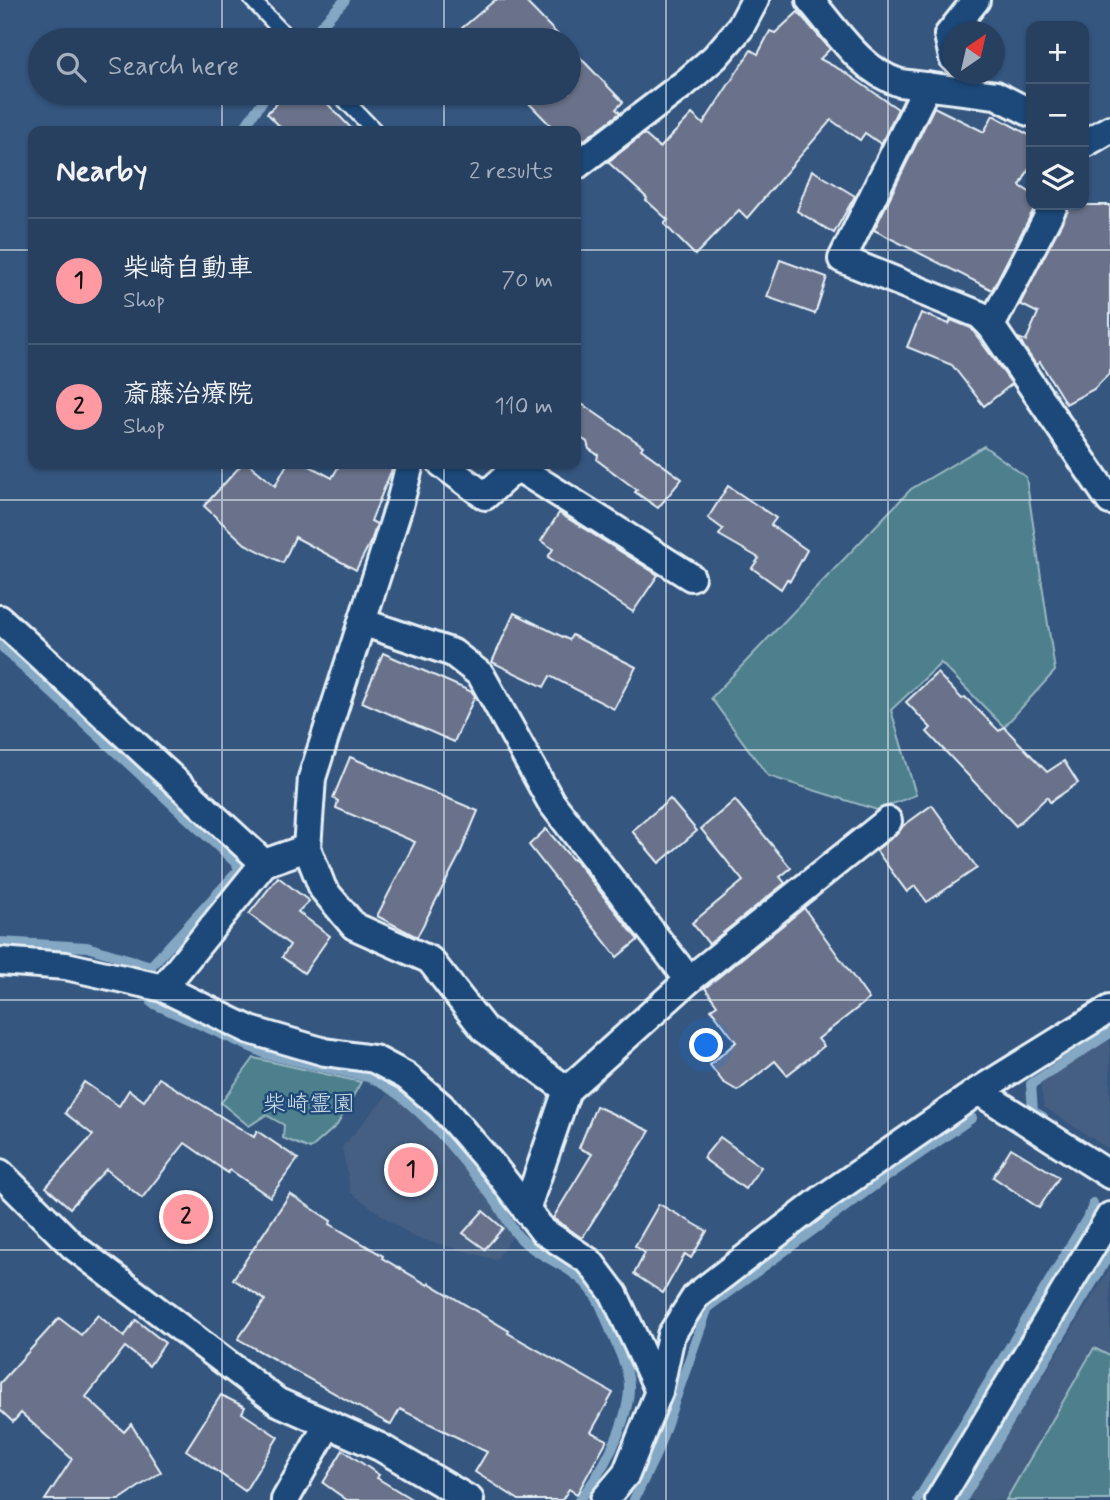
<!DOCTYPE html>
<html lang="en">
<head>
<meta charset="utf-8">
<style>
  :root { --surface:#28405f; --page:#344b68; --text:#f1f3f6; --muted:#a5afbd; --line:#445974; --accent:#ff9aa2 }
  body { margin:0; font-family:Mynerve,"Klee One",sans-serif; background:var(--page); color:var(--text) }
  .controls { position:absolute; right:21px; top:21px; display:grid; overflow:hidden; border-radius:14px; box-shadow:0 2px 5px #0004 }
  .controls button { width:63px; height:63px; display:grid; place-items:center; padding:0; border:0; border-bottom:2px solid var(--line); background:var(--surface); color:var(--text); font:35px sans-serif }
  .compass { position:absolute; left:942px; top:21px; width:63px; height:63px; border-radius:50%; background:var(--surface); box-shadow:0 2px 5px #0004; rotate:34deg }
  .you { position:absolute; left:707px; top:1046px; width:24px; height:24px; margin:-18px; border:5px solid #fff; border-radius:50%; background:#1a73e8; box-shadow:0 0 0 10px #1a73e833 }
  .badge { display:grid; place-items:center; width:46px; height:46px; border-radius:50%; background:var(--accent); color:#111; font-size:23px; font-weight:700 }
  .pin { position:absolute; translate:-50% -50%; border:4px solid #fff; box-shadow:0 2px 7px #0006 }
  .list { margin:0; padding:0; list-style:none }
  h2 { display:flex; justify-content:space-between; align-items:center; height:91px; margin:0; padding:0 28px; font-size:30px }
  h2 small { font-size:23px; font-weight:400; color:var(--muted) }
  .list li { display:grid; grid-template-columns:46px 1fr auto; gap:21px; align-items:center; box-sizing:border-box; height:126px; padding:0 28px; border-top:2px solid var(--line) }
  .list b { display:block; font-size:26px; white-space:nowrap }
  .list p { margin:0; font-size:23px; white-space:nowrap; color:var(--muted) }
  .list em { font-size:23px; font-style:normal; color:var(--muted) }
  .icon { flex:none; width:38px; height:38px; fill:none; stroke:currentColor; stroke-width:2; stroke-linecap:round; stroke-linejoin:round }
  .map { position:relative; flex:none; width:1110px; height:1500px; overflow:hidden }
  .search { position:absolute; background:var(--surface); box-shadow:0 2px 5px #0004; left:28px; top:28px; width:553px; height:77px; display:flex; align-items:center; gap:18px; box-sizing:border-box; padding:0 24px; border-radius:38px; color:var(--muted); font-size:26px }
  .panel { position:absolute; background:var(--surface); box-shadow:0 2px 5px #0004; left:28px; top:126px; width:553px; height:343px; border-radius:14px }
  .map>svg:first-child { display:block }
  .built { fill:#455e82 }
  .green { fill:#4d808c; stroke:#9ab8c2; stroke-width:2 }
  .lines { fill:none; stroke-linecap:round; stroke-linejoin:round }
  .stream { stroke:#84a7c3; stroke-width:10 }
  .building { fill:#69728a; stroke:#e8f1f8; stroke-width:2 }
  .lane-casing { stroke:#e8f1f8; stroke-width:19 }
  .street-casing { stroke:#e8f1f8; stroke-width:32 }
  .lane { stroke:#1f4a7a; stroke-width:14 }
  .street { stroke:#1f4a7a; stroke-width:26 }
  .grid { fill:none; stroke:#e8f1f8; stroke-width:2; stroke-opacity:0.55 }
  .labels { text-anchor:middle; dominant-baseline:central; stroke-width:5; stroke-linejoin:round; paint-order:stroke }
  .park-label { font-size:23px; fill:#d1e0e8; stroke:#1f4a7a }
</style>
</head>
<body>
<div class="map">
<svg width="1110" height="1500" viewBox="0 0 1110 1500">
  <rect width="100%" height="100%" fill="#35567f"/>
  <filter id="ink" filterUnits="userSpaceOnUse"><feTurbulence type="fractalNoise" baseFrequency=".0143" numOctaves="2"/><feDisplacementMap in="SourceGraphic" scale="14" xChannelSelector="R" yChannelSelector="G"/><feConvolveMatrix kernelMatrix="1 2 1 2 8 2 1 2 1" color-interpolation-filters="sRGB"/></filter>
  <g filter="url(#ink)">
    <!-- built -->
    <g class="built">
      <path d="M1110,1035V1150L1044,1107L1039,1079Z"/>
      <path d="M388,1094L418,1115L491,1201L513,1236L496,1260L411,1236L351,1193L342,1147Z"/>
      <path d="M1110,1268V1500H967Z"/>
    </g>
    <!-- green -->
    <g class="green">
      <path d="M984,446L1026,477L1055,671L1004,727L941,663L891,710L916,795L877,810L768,776L711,698L911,489Z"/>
      <path d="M254,1058L361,1082L337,1125L310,1149L283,1138L284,1125L266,1115L249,1126L221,1103Z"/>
      <path d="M1094,1348L1110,1356V1500H1006Z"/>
    </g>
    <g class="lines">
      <!-- stream -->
      <g class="stream">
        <path d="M307,40L345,0"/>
        <path d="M242,131L268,93"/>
        <path d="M0,645L237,864L239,870L151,966L87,947L0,942"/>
        <path d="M152,1003L266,1054L368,1077C414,1094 466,1163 496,1202C504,1213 510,1228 520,1238C539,1258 570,1265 589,1287C600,1299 606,1319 612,1334C619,1351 630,1372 629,1390C627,1425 602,1474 579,1500"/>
        <path d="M1043,1117L1033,1111L1031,1084L1110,1033"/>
        <path d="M634,1500L656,1454L708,1307L882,1180L972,1118"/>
        <path d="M918,1500L1092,1210L1093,1203"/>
        <path d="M962,1500L1110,1253"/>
      </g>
    </g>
    <!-- building -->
    <g class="building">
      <path d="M495,0H524L563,40H448Z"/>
      <path d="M798,12L830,49L820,59L843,71L898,109L881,144L865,133L860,140L831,120L747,218L739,210L695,255L664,224L668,220L646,200L647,198L608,162L644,134L660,148L692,114L703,124L751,50L758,54L770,31L775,33Z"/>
      <path d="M569,46L623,102L616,109L620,113L584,140L576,131H556L519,93H569Z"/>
      <path d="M288,93H317L354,131H284L267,113Z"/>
      <path d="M934,107L984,132L993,115L1031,136V165L1020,186L1031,193V205H1036L992,290L874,230Z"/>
      <path d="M812,170L855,196L834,233L797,211Z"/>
      <path d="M1070,205H1110V373L1094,389L1066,404L1040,362L1036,365L1018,338L1026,341L1038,313L1020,304Z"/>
      <path d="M780,260L827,277L815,314L767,297Z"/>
      <path d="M921,313L949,324L951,320L971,328L1012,384L984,406L952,365L907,347Z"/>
      <path d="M576,400L643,446L641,449L682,479L658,508L635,492L637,490L597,460L598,455L589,449L587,442L576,435Z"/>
      <path d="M242,464H249L275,486L287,464H306L332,478L340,464H394L371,521L377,524L371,541L356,570L295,537L283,563L245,544L204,506Z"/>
      <path d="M728,486L776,518L771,525L807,550L790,581L787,579L781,589L752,568L759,558L719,535L723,529L708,518Z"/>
      <path d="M559,513L658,575L633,612L548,557L553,549L541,541Z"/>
      <path d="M514,613L569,640L572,635L636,667L614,709L550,676L544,687L492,662Z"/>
      <path d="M383,653L472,692L475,696L454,742L362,702Z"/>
      <path d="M937,673L962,699L965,697L999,731L1004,727L1047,772L1064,761L1078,783L1050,802L1047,797L1016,826L927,732L931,728L906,702Z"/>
      <path d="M350,757L478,811L459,856L417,937L377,916L415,842L336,808L338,801L333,798Z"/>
      <path d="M670,799L697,831L659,863L632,831Z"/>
      <path d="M735,800L791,868L780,877L785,883L709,944L692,923L743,881L701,829Z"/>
      <path d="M932,805L977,868L927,902L915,886L907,892L876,850L898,833L903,826Z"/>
      <path d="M546,829L573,860L574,859L638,940L617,957L529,845Z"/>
      <path d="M278,877L309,901L298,912L330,936L304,973L282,957L290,945L249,914Z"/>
      <path d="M804,908L869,999L818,1039L824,1046L787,1075L775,1061L738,1091L723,1082L710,1065L736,1042L711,1009L717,1005L705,988Z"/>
      <path d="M159,1078L254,1137L257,1131L298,1159L270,1197L230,1170L228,1173L185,1143L142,1198L106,1169L70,1208L46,1187L93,1135L65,1113L84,1082L119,1106L129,1090L144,1101Z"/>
      <path d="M596,1106L650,1131L582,1238L553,1218L592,1154L579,1148Z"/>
      <path d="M720,1137L761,1167L745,1189L703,1158Z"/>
      <path d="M1011,1148L1059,1177L1039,1208L993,1177Z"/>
      <path d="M290,1194L331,1221L330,1224L383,1256L382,1258L428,1285L429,1283L509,1331L508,1333L613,1393L591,1432L607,1440L577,1494L569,1489L562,1500H519L475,1472L487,1452L400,1409L391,1425L238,1339L265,1300L233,1279Z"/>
      <path d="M659,1204L707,1231L691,1258L685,1254L663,1293L634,1274L645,1253L635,1246Z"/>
      <path d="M483,1211L503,1228L485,1249L463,1233Z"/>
      <path d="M98,1315L124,1337L136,1320L165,1343L149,1366L125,1347L86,1397L124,1432L131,1424L161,1472L119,1500H45L72,1459L21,1413L13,1422L0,1410V1383L59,1318L81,1335Z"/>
      <path d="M221,1395L245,1407L242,1413L278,1437L245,1491L186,1450Z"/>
      <path d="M343,1450L379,1475L377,1478L413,1500H347L323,1483Z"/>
    </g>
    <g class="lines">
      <defs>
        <g id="lane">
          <path d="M252,0L290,40"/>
          <path d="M338,93L375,131"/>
        </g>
        <g id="street">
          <path d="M810,0C836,30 861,71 900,83L996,95L1031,113"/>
          <path d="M953,58L948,35L976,0"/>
          <path d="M927,86L842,259L980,315L991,326L1110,501"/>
          <path d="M1084,142L1086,143L1110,129"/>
          <path d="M576,166L685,83L715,57L740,28L755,0"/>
          <path d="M991,326L1054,205"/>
          <path d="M410,464L399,506L312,778L307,848L323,889L354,926L430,960L484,1029L567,1090L526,1210"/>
          <path d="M442,464L485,496L517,467L691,577"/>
          <path d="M0,619L264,863L307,848"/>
          <path d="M362,622L453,653L481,675L551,802L689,980"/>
          <path d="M0,961L66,966L163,988L250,1030L325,1052L374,1059L406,1076L441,1106L493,1166L543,1231L590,1262L614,1294L659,1391"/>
          <path d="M163,988L264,863"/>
          <path d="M567,1090L689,980L888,821"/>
          <path d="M978,1091L1110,1175"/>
          <path d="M0,1173L74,1247L278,1402L380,1447L470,1500"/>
          <path d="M285,1500L327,1426"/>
          <path d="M604,1500L626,1474L659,1391L671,1335L696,1296L822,1199L978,1091L1110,1009"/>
          <path d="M939,1500L1110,1216"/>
        </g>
      </defs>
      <!-- lane casing -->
      <use href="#lane" class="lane-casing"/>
      <!-- street casing -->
      <use href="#street" class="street-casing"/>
      <!-- lane -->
      <use href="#lane" class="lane"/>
      <!-- street -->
      <use href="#street" class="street"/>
    </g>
  </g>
  <!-- grid -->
  <path class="grid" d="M222,0V40M444,0V40M666,0V1500M888,0V1500M222,93V131M444,93V131M0,250H33M576,250H1110M222,464V1500M444,464V1500M0,500H1110M0,750H1110M0,1000H1110M0,1250H1110"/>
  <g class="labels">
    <!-- park labels -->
    <g class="park-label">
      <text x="309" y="1105">柴崎霊園</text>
    </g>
  </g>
</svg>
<div class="controls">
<button>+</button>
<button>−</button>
<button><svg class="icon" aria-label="layers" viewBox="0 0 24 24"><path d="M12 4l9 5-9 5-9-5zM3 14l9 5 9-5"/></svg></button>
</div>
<svg class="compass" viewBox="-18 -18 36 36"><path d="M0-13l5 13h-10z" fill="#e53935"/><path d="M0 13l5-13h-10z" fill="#a5afbd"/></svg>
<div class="you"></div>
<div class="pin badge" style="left:411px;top:1170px">1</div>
<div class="pin badge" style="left:186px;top:1217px">2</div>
<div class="search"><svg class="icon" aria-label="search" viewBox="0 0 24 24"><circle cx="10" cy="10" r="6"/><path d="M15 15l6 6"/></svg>Search here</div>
<section class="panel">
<h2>Nearby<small>2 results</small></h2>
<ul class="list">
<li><span class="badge">1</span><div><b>柴崎自動車</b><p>Shop</p></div><em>70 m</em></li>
<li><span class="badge">2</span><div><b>斎藤治療院</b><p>Shop</p></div><em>110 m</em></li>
</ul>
</section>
</div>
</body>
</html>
